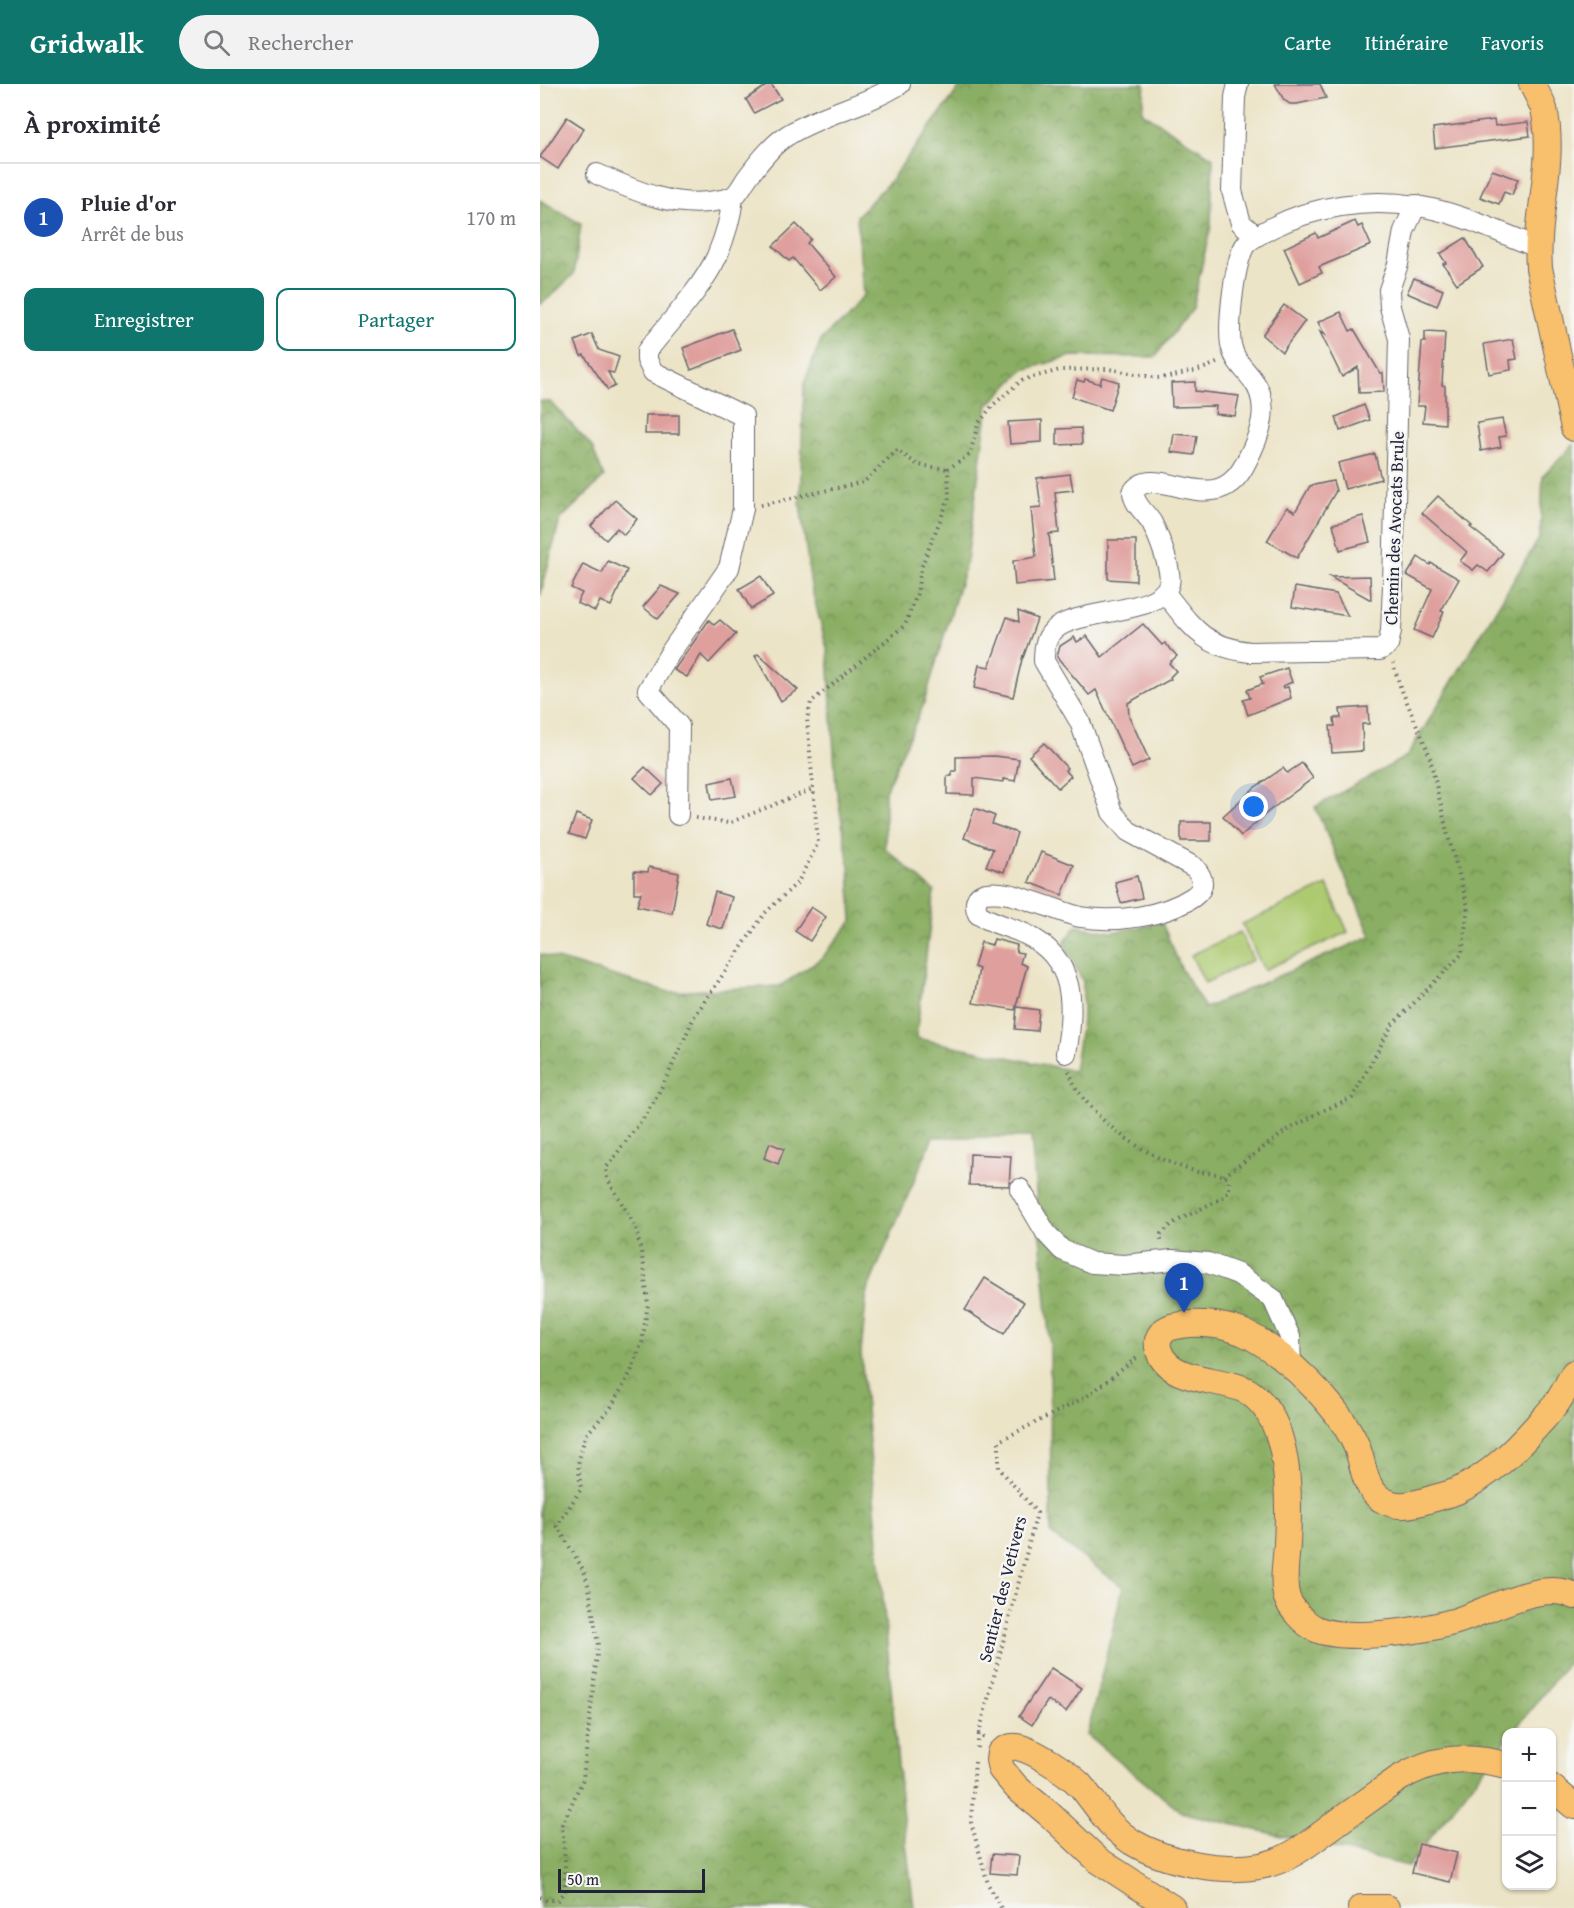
<!DOCTYPE html>
<html lang="fr">
<head>
<meta charset="utf-8">
<style>
  :root { --surface:#fff; --page:#f2f2f3; --text:#2b2b33; --muted:#7c7c81; --line:#e1e1e2; --accent:#0f766e }
  body { margin:0; font-family:"Gentium Book Plus",serif; background:var(--page); color:var(--text) }
  .controls { position:absolute; right:18px; bottom:18px; display:grid; overflow:hidden; border-radius:12px; box-shadow:0 2px 4px #0004 }
  .controls button { width:54px; height:54px; display:grid; place-items:center; padding:0; border:0; border-bottom:2px solid var(--line); background:var(--surface); color:var(--text); font:30px sans-serif }
  .scale { position:absolute; left:18px; bottom:15px; width:147px; box-sizing:border-box; padding-left:6px; border:3px solid #22223b; border-top:0; font-size:16px; line-height:21px; white-space:nowrap; color:#22223b; -webkit-text-stroke:4px #f6f6f2; paint-order:stroke }
  .you { position:absolute; left:714px; top:723px; width:21px; height:21px; margin:-15px; border:4px solid #fff; border-radius:50%; background:#1a73e8; box-shadow:0 0 0 9px #1a73e833 }
  .badge { display:grid; place-items:center; width:39px; height:39px; border-radius:50%; background:var(--accent); color:#fff; font-size:20px; font-weight:700 }
  .pin { position:absolute; translate:-50% -50px; filter:drop-shadow(0 2px 3px #0008) }
  .pin::after { content:''; position:absolute; top:32px; width:21px; height:18px; background:inherit; clip-path:polygon(0 0,100% 0,50% 100%) }
  .list { margin:0; padding:0; list-style:none }
  h2 { display:flex; justify-content:space-between; align-items:center; height:78px; margin:0; padding:0 24px; font-size:26px }
  h2 small { font-size:20px; font-weight:400; color:var(--muted) }
  .list li { display:grid; grid-template-columns:39px 1fr auto; gap:18px; align-items:center; box-sizing:border-box; height:108px; padding:0 24px; border-top:2px solid var(--line) }
  .list b { display:block; font-size:22px; white-space:nowrap }
  .list p { margin:0; font-size:20px; white-space:nowrap; color:var(--muted) }
  .list em { font-size:20px; font-style:normal; color:var(--muted) }
  .actions { display:flex; gap:12px; padding:18px 24px }
  .actions a { flex:1; padding:14px 0; border:2px solid var(--accent); border-radius:12px; text-align:center; font-size:21px; color:var(--accent) }
  .actions .main { background:var(--accent); color:#fff }
  .icon { flex:none; width:33px; height:33px; fill:none; stroke:currentColor; stroke-width:2; stroke-linecap:round; stroke-linejoin:round }
  .map { position:relative; flex:none; width:1034px; height:1824px; overflow:hidden }
  header { display:flex; align-items:center; gap:36px; box-sizing:border-box; height:84px; padding:0 30px; background:var(--accent); color:#fff }
  header strong { font-size:28px }
  nav { display:flex; gap:33px; margin-inline-start:auto; font-size:21px }
  .search { width:420px; height:54px; background:var(--page); display:flex; align-items:center; gap:15px; box-sizing:border-box; padding:0 21px; border-radius:33px; color:var(--muted); font-size:22px }
  main { display:flex }
  aside { flex:1; background:var(--surface) }
  .map>svg:first-child { display:block }
  .green { fill:#adca71; stroke:#687656; stroke-width:1.5 }
  .forest { fill:url(#forest-crowns); stroke:#56684f; stroke-width:1.5 }
  .building { fill:#df9f9d }
  .lines { fill:none; stroke-linecap:round; stroke-linejoin:round }
  .minor-casing { stroke:#69666c; stroke-width:22 }
  .major-casing { stroke:#69666c; stroke-width:28 }
  .path { stroke:#69666c; stroke-width:4; stroke-dasharray:1.5 4.5; stroke-linecap:butt }
  .minor { stroke:#fff; stroke-width:20 }
  .major { stroke:#f8bf6c; stroke-width:26 }
  .labels { text-anchor:middle; dominant-baseline:central; stroke-width:5; stroke-linejoin:round; paint-order:stroke }
  .street-label { font-size:18px; fill:#22223b; stroke:#f6f6f2 }
</style>
</head>
<body>
<header>
<strong>Gridwalk</strong>
<div class="search"><svg class="icon" aria-label="search" viewBox="0 0 24 24"><circle cx="10" cy="10" r="6"/><path d="M15 15l6 6"/></svg>Rechercher</div>
<nav><a>Carte</a><a>Itinéraire</a><a>Favoris</a></nav>
</header>
<main>
<aside>
<h2>À proximité<small></small></h2>
<ul class="list">
<li><span class="badge" style="background:#1a4fb4">1</span><div><b>Pluie d'or</b><p>Arrêt de bus</p></div><em>170 m</em></li>
</ul>
<div class="actions"><a class="main">Enregistrer</a><a>Partager</a></div>
</aside>
<div class="map">
<svg width="1034" height="1824" viewBox="0 0 1034 1824">
  <defs>
    <pattern id="forest-crowns" width="20" height="18" patternUnits="userSpaceOnUse" patternTransform="scale(1.5)"><rect width="20" height="18" fill="#8aae63"/><path d="M2 6a3 3 0 1 1 6 0M12 15a3 3 0 1 1 6 0" fill="none" stroke="#708d53"/></pattern>
  </defs>
  <rect width="100%" height="100%" fill="#f6f6f2"/>
  <filter id="ink" filterUnits="userSpaceOnUse"><feTurbulence type="fractalNoise" baseFrequency=".0167" numOctaves="2"/><feDisplacementMap in="SourceGraphic" scale="12" xChannelSelector="R" yChannelSelector="G"/><feConvolveMatrix kernelMatrix="1 2 1 2 8 2 1 2 1" color-interpolation-filters="sRGB"/></filter>
  <filter id="wash" filterUnits="userSpaceOnUse"><feTurbulence type="fractalNoise" baseFrequency=".008" numOctaves="4" result="noise"/><feDisplacementMap in="SourceGraphic" scale="24" xChannelSelector="R" yChannelSelector="G"/><feGaussianBlur stdDeviation="1.35" result="paint"/><feColorMatrix in="noise" values="0 0 0 0 0 0 0 0 0 0 0 0 0 0 0 0 0 1.4 0 .05"/><feComposite in="paint" operator="in"/></filter>
  <g filter="url(#wash)">
    <rect width="100%" height="100%" fill="#ece4c7"/>
    <!-- green -->
    <g class="green">
      <path d="M787,801L808,848L724,886L702,840Z"/>
      <path d="M700,848L713,876L665,899L651,871Z"/>
    </g>
    <!-- forest -->
    <g class="forest">
      <path d="M422,0H605L602,28L673,74L671,142L652,224L615,273L532,272L484,286L448,321L427,476L383,622L345,707V764L394,807L376,954L534,987L543,930V898L524,859L536,842L572,848L622,839L642,886L665,924L831,852L775,723L867,672L1000,453L1003,392L1034,360V1571L973,1648H966V1657L868,1782L641,1728L547,1651L583,1503L511,1450L510,1262L491,1053H393L327,1207L321,1269L362,1725L374,1824H0V870L129,908L240,902L281,875L312,837L309,782L296,702L288,568L271,502L260,419L264,300L281,256L323,212L317,132L350,97Z"/>
      <path d="M0,116L41,140L34,190L9,214L0,220Z"/>
      <path d="M0,317L11,318L52,363L64,393L20,436L0,513Z"/>
    </g>
    <g id="blocks">
      <!-- building -->
      <g class="building">
        <path d="M229,0H231L241,15L214,29L206,15Z"/>
        <path d="M735,0H780L786,14L757,20H750L744,16Z"/>
        <path d="M27,33L44,44L18,85L0,73Z"/>
        <path d="M954,36L955,42L988,38L990,52L895,64L893,44Z"/>
        <path d="M952,86L978,95L972,111L964,108L959,120L940,113Z"/>
        <path d="M815,137L818,143L822,141L831,161L779,183L782,189L760,199L744,164L776,149L778,154Z"/>
        <path d="M256,140L271,155L267,159L296,193L280,206L253,174L249,177L233,162Z"/>
        <path d="M925,154L943,183L917,200L903,180L906,179L900,170Z"/>
        <path d="M874,194L903,206L897,222L867,209Z"/>
        <path d="M744,221L765,237L742,268L722,251Z"/>
        <path d="M801,228L810,247L814,245L840,289H843L844,308L819,309L818,283L802,293L780,248L785,251L778,238Z"/>
        <path d="M192,245L201,266L151,286L143,264Z"/>
        <path d="M885,248L905,249L902,301L905,302V340L883,338L885,322H877L882,258H885Z"/>
        <path d="M52,250L59,266L79,273L74,289L68,288L75,302L68,306L44,271L41,272L35,257Z"/>
        <path d="M973,255L977,275L970,276L971,286L949,290L944,260Z"/>
        <path d="M562,293L579,298L570,326L532,313L537,296L544,298L545,295L560,300Z"/>
        <path d="M655,298V307L699,312L695,332L675,330L676,322L632,323L631,299Z"/>
        <path d="M824,321L830,336L800,347L796,333Z"/>
        <path d="M106,331H139V350H105Z"/>
        <path d="M962,335L966,352L959,353L961,363L941,367L937,339Z"/>
        <path d="M502,336V358L470,360L468,338Z"/>
        <path d="M541,344L542,360L517,361V345Z"/>
        <path d="M634,350L657,352L654,371L631,368Z"/>
        <path d="M835,370L841,395L805,405L798,379Z"/>
        <path d="M530,390L533,406L515,408L519,449L509,450L514,497L475,501L473,477L496,473L491,424L501,423L497,394Z"/>
        <path d="M793,397L796,407L757,474L727,457L747,423L755,428L770,402Z"/>
        <path d="M898,412L932,442L930,443L963,469L948,488L938,481L933,486L920,477L927,468L882,429Z"/>
        <path d="M75,416L97,435L84,451L77,444L66,456L51,442Z"/>
        <path d="M823,432L830,458L800,466L793,440Z"/>
        <path d="M568,456H596V497L568,495Z"/>
        <path d="M878,473L890,481L891,479L919,495L901,527L904,528L892,554L874,546L892,505L867,491Z"/>
        <path d="M68,477L87,486L71,522L60,517L55,527L37,519L42,509L31,504L43,480L62,489Z"/>
        <path d="M221,492L233,512L211,525L199,505Z"/>
        <path d="M830,492L831,516L790,493Z"/>
        <path d="M121,502L140,510L118,535L103,523Z"/>
        <path d="M755,503L796,510L808,532L752,523Z"/>
        <path d="M478,527L497,535L483,574V571L473,613L434,604L439,581L449,583L467,533L479,538Z"/>
        <path d="M169,536L174,541L180,536L196,550L169,579L161,571L147,593L134,586Z"/>
        <path d="M603,540L622,561L625,559L637,572L629,579L636,587L630,593L631,595L588,619L589,632L609,676L592,684L556,606L549,611L517,573L520,562L534,553L537,558L547,552L562,573Z"/>
        <path d="M218,570L258,606L241,617L215,572Z"/>
        <path d="M747,584L752,598L743,602L744,604L748,603L751,614L708,631L703,616L710,614L707,606L723,600L720,593Z"/>
        <path d="M828,623L829,640H822L823,667L792,669L790,642H795L794,634H801L800,625Z"/>
        <path d="M504,659L527,684L525,686L531,692L518,704L489,672Z"/>
        <path d="M454,672L479,675L475,697L463,695V698L434,694V711L407,710V692H412V687H416V673Z"/>
        <path d="M762,679L773,694L729,727L701,752L683,732L714,704L743,684L747,689Z"/>
        <path d="M105,683L123,700L112,711L94,694Z"/>
        <path d="M192,694L196,712L172,716L169,699Z"/>
        <path d="M435,724L455,732L452,740L477,749L464,788L446,782L453,765L424,754Z"/>
        <path d="M36,730L52,736L45,755L29,750Z"/>
        <rect x="641" y="738" width="30" height="19"/>
        <path d="M501,768L534,781L522,811L489,798Z"/>
        <path d="M109,783L139,789L132,829L97,822L101,809H94V787L108,788Z"/>
        <path d="M597,792L602,814L581,819L575,798Z"/>
        <path d="M175,808L192,813L183,845L166,840Z"/>
        <path d="M271,823L286,833L270,857L255,847Z"/>
        <path d="M454,855L477,861L476,868L483,869L480,879L487,882L475,926L433,919L439,885L434,883L441,858L452,861Z"/>
        <path d="M477,923L499,926L497,947L475,945Z"/>
        <path d="M230,1059L244,1065L238,1080L224,1074Z"/>
        <path d="M430,1070L471,1072L469,1102L429,1101Z"/>
        <path d="M445,1194L484,1218L464,1250L425,1226Z"/>
        <path d="M511,1584L542,1604L526,1628L508,1616L492,1641L479,1632Z"/>
        <path d="M879,1760L917,1769L910,1798L872,1789Z"/>
        <path d="M452,1770L479,1772L477,1791L450,1789Z"/>
      </g>
    </g>
  </g>
  <g filter="url(#ink)">
    <use href="#blocks" fill-opacity="0" stroke="#69666c" stroke-width="1.5"/>
    <g class="lines">
      <defs>
        <g id="minor">
          <path d="M698,0L695,13L692,107L701,139L716,152"/>
          <path d="M57,90C95,107 138,126 181,116C187,115 193,114 197,109C202,103 205,96 210,90C219,78 235,58 248,51C283,29 325,22 360,0"/>
          <path d="M625,509C653,544 662,562 710,568L840,566L848,561L851,547L853,501L859,255L850,223L849,206L858,180L864,147L876,121"/>
          <path d="M138,731L139,642L108,606L130,569L189,484L203,425V332L113,288L107,276V267C129,239 163,203 177,172C185,153 191,133 193,113"/>
          <path d="M526,969C535,922 536,874 485,850C470,843 453,840 438,830C434,821 435,811 446,809C464,806 484,815 501,820C514,824 527,830 540,833C575,839 623,833 653,813C666,804 664,794 654,783L588,747L572,728L540,638L504,577C504,565 505,555 513,547C534,524 619,532 629,500C633,488 618,451 612,439C606,429 594,421 593,408C615,375 675,440 705,380C719,354 733,321 712,295C703,283 694,276 691,261C688,242 694,172 707,159C714,152 723,149 731,144C775,122 827,114 877,122C918,128 958,148 997,163"/>
          <path d="M480,1105L506,1149L522,1166L552,1179L584,1181L632,1176L668,1179L698,1190L733,1215L750,1253L751,1283"/>
        </g>
        <g id="major">
          <path d="M992,0C996,8 1001,17 1004,25C1016,77 995,131 999,184L1034,344"/>
          <path d="M1034,1289C1028,1299 1023,1311 1016,1320C1010,1328 1002,1336 996,1343C972,1369 949,1392 917,1407C908,1411 897,1413 888,1416C871,1421 857,1425 841,1415C823,1403 824,1379 816,1361C799,1322 741,1265 702,1248C683,1241 662,1238 642,1241C635,1242 626,1243 621,1250C617,1255 617,1261 619,1267C630,1300 684,1293 709,1308C719,1315 727,1324 732,1335C750,1369 749,1422 747,1460C746,1475 742,1500 747,1514C751,1525 765,1540 776,1545C805,1558 882,1547 913,1538C945,1529 1003,1494 1034,1512"/>
          <path d="M1011,1703L1034,1722"/>
          <path d="M632,1824L558,1776L508,1729L477,1704L461,1685L459,1676L460,1669C465,1665 471,1662 477,1663C494,1666 528,1689 540,1701C559,1723 566,1741 592,1758C625,1778 682,1789 720,1782C749,1777 772,1757 795,1740C816,1725 837,1710 858,1695C894,1673 926,1671 966,1681"/>
          <path d="M821,1824H846"/>
        </g>
      </defs>
      <!-- minor casing -->
      <use href="#minor" class="minor-casing"/>
      <!-- major casing -->
      <use href="#major" class="major-casing"/>
      <!-- path -->
      <g class="path">
        <path d="M221,421L324,398L357,366L378,381L408,385"/>
        <path d="M156,734L189,739L273,705"/>
        <path d="M529,987C532,994 534,1002 539,1008C565,1046 610,1074 654,1087C667,1091 678,1087 689,1095V1107L684,1113L633,1139L621,1150V1158"/>
        <path d="M684,1092L746,1047L782,1027L812,1014L852,941L922,870L928,822L908,752L889,670L860,602L853,579"/>
        <path d="M444,1654L439,1649L497,1429L459,1384V1357L546,1313L598,1273"/>
        <path d="M437,1664L439,1649"/>
        <path d="M435,1678L431,1738L448,1800L461,1824"/>
        <path d="M0,1813L6,1816H18L25,1806V1777L22,1741L43,1695L58,1561L49,1504L44,1487L17,1442L41,1405L38,1380L45,1352L71,1323L91,1288L102,1258L108,1220L104,1182L96,1144L67,1094L66,1084L108,1028L128,991L154,933L225,829L258,798L278,759L267,635L271,618L365,541L377,510L381,484L409,414L408,385L430,370L438,340L453,321L482,296L520,286L569,285L617,294L629,293L662,285L679,278"/>
      </g>
      <!-- minor -->
      <use href="#minor" class="minor"/>
      <!-- major -->
      <use href="#major" class="major"/>
    </g>
  </g>
  <g class="labels">
    <!-- street labels -->
    <g class="street-label">
      <text transform="translate(854 444) rotate(-88)">Chemin des Avocats Brule</text>
      <text transform="translate(462 1505) rotate(-76)">Sentier des Vetivers</text>
    </g>
  </g>
</svg>
<div class="controls">
<button>+</button>
<button>−</button>
<button><svg class="icon" aria-label="layers" viewBox="0 0 24 24"><path d="M12 4l9 5-9 5-9-5zM3 14l9 5 9-5"/></svg></button>
</div>
<div class="scale">50 m</div>
<div class="you"></div>
<div class="pin badge" style="left:644px;top:1229px;background:#1a4fb4">1</div>
</div>
</main>
</body>
</html>
